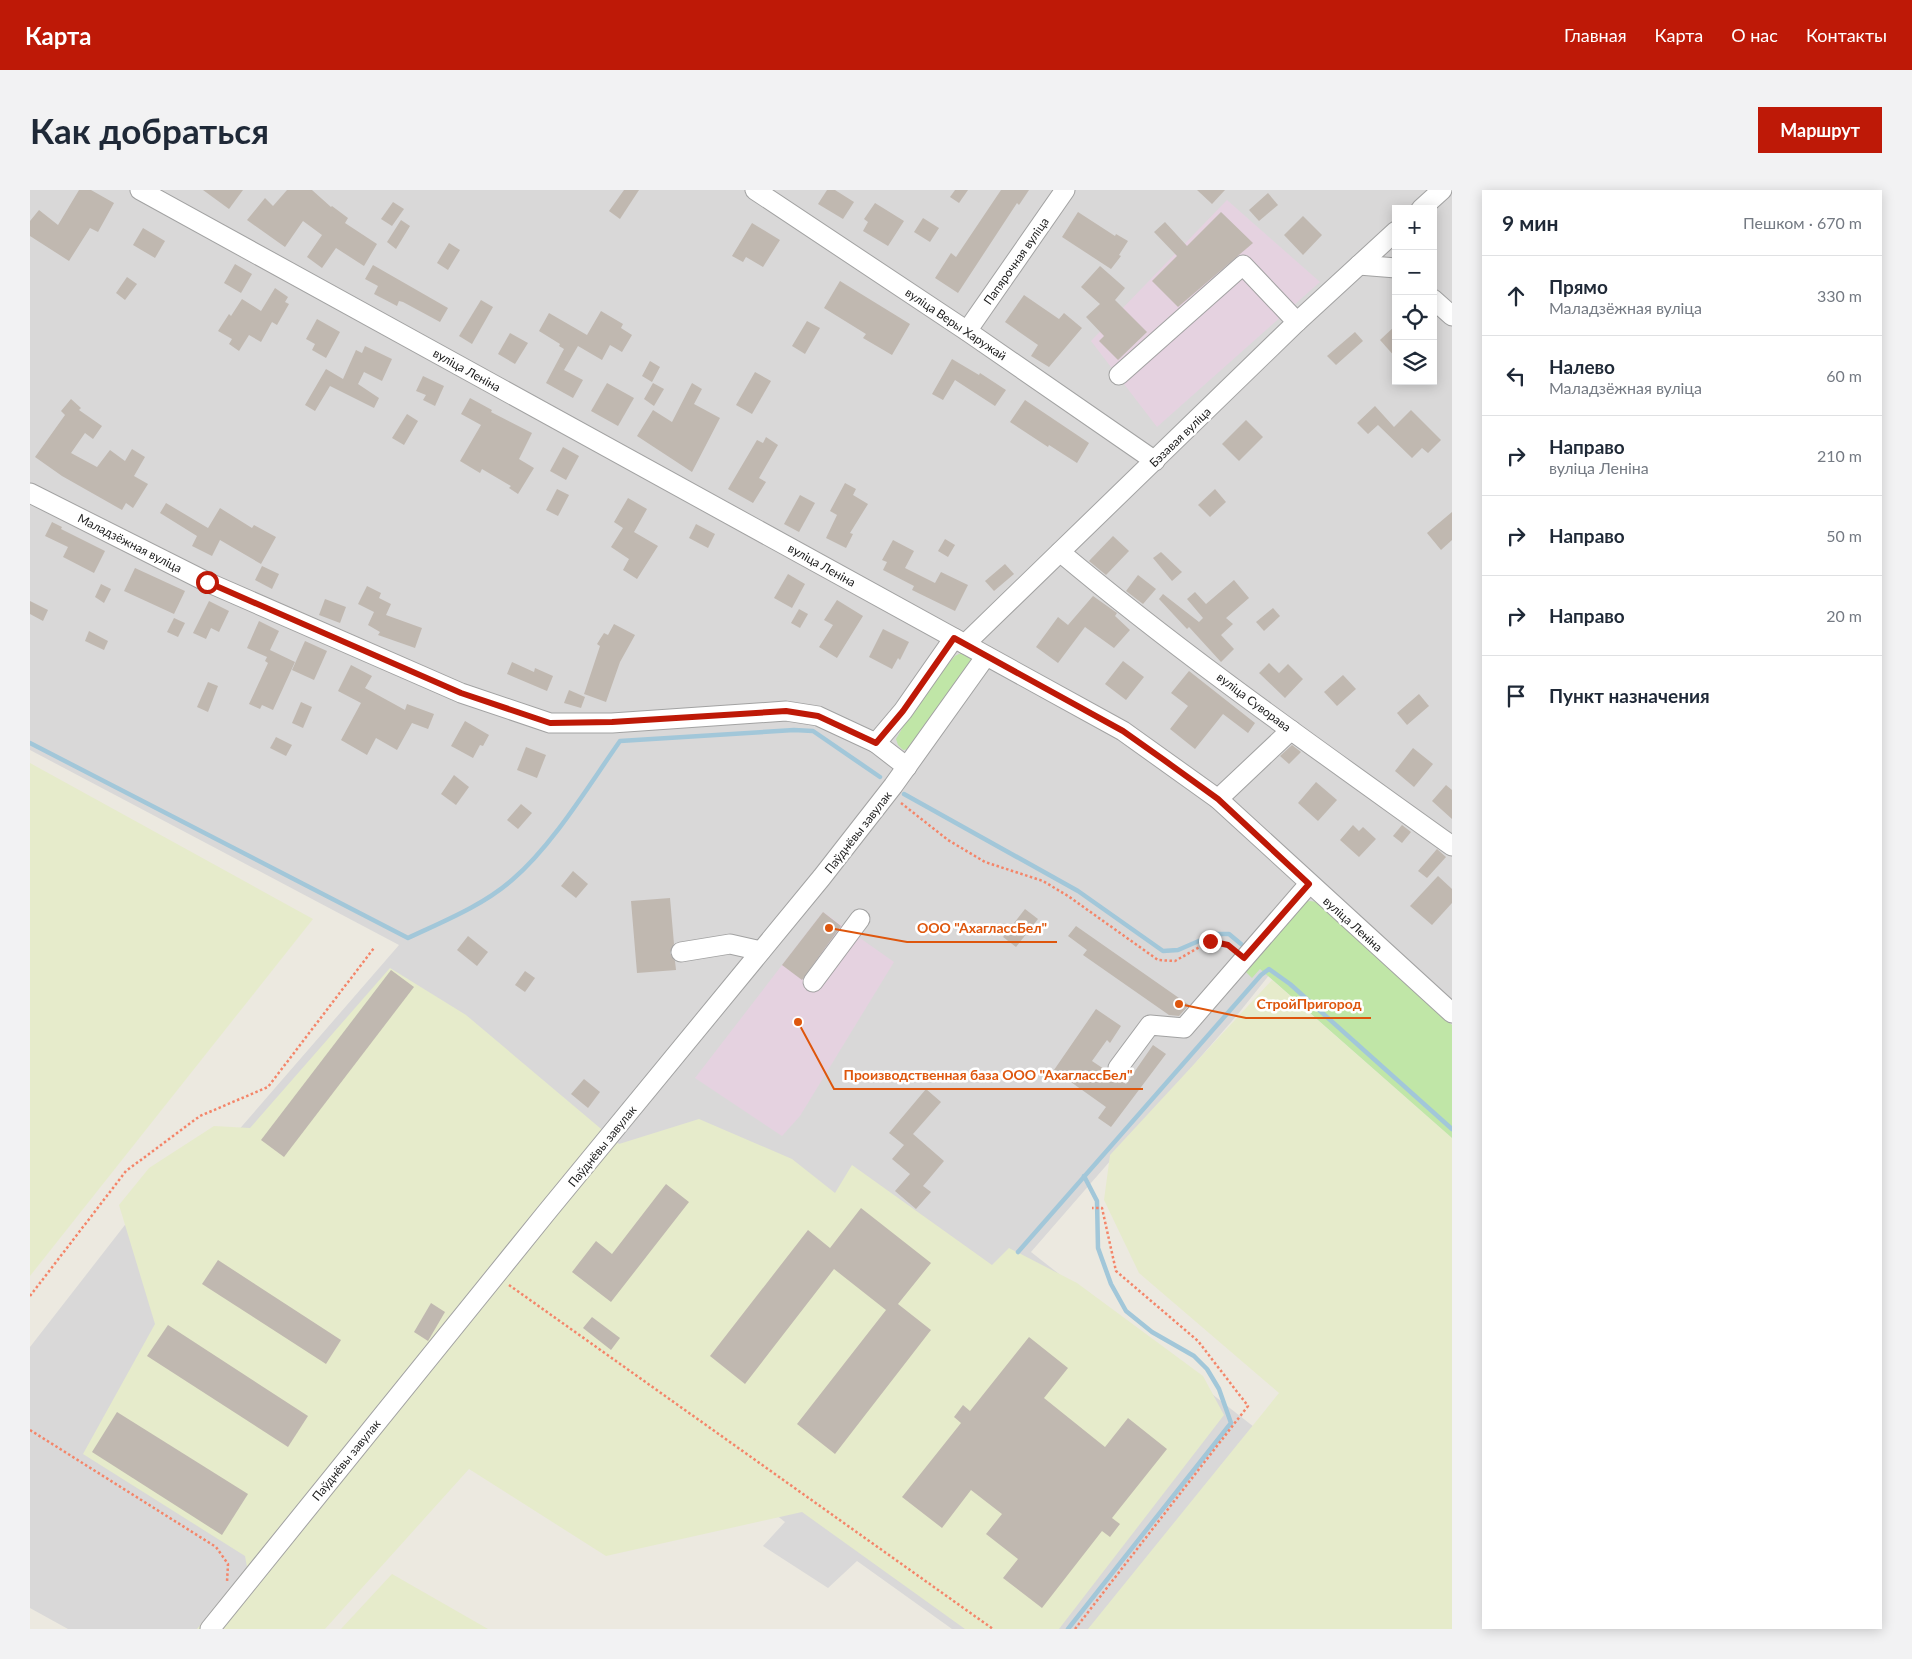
<!DOCTYPE html>
<html lang="ru">
<head>
<meta charset="utf-8">
<style>
  :root { --surface:#fff; --page:#f2f2f3; --text:#1f2937; --muted:#747a83; --line:#e0e1e3; --accent:#be1907 }
  body { margin:0; font-family:Lato,sans-serif; background:var(--page); color:var(--text) }
  .controls { position:absolute; right:15px; top:15px; display:grid; overflow:hidden; border-radius:0px; box-shadow:0 2px 12px #0003 }
  .controls button { width:45px; height:45px; display:grid; place-items:center; padding:0; border:0; border-bottom:1px solid var(--line); background:var(--surface); color:var(--text); font:25px sans-serif }
  .stop { position:absolute; width:15px; height:15px; margin:-11px; border:4px solid #be1907; border-radius:50%; background:#fff }
  .stop.end { background:#be1907; border-color:#fff; box-shadow:0 1px 5px #0008 }
  .list { margin:0; padding:0; list-style:none }
  h2 { display:flex; justify-content:space-between; align-items:center; height:65px; margin:0; padding:0 20px; font-size:21px }
  h2 small { font-size:16px; font-weight:400; color:var(--muted) }
  .list li { display:grid; grid-template-columns:32px 1fr auto; gap:15px; align-items:center; box-sizing:border-box; height:80px; padding:0 20px; border-top:1px solid var(--line) }
  .list b { display:block; font-size:19px; white-space:nowrap }
  .list p { margin:0; font-size:16px; white-space:nowrap; color:var(--muted) }
  .list em { font-size:16px; font-style:normal; color:var(--muted) }
  .icon { flex:none; width:28px; height:28px; fill:none; stroke:currentColor; stroke-width:2; stroke-linecap:round; stroke-linejoin:round }
  .map { position:relative; flex:none; width:1422px; height:1439px; overflow:hidden; border-radius:0px }
  header { display:flex; align-items:center; gap:30px; box-sizing:border-box; height:70px; padding:0 25px; background:var(--accent); color:#fff }
  header strong { font-size:24px }
  nav { display:flex; gap:28px; margin-inline-start:auto; font-size:18px }
  .intro { display:flex; align-items:center; justify-content:space-between; box-sizing:border-box; height:120px; padding:0 30px }
  h1 { margin:0; font-size:35px }
  .button { padding:12px 22px; border-radius:0px; background:var(--accent); color:#fff; font-size:18px; font-weight:700 }
  main { display:flex; gap:30px; padding:0 30px }
  aside { flex:1; background:var(--surface); border-radius:0px; box-shadow:0 2px 12px #0003 }
  .map>svg:first-child { display:block }
  .residential { fill:#d9d8d8; fill-rule:evenodd }
  .industrial { fill:#e5d2e0 }
  .farmland { fill:#e6ebcb }
  .grass { fill:#c0e6a7 }
  .lines { fill:none; stroke-linecap:round; stroke-linejoin:round }
  .stream { stroke:#a2c7d9; stroke-width:4.5 }
  .building { fill:#c0b8b0 }
  .minor-casing { stroke:#a2a2a2; stroke-width:21 }
  .path { stroke:#f48569; stroke-width:2.5; stroke-dasharray:2.5 2.5; stroke-linecap:butt }
  .minor { stroke:#fff; stroke-width:19 }
  .route { stroke:#be1907; stroke-width:6 }
  .labels { text-anchor:middle; dominant-baseline:central; stroke-width:5; stroke-linejoin:round; paint-order:stroke }
  .street-label { font-size:12px; fill:#1b1b1b; stroke:#fff }
  .leader { fill:none; stroke:#de560d; stroke-width:2 }
  .callout-dot { fill:#de560d; stroke:#fff; stroke-width:2 }
  .callout-label { font-size:14px; text-anchor:middle; font-weight:bold; fill:#de560d; stroke:#fff; stroke-width:5; stroke-linejoin:round; paint-order:stroke }
</style>
</head>
<body>
<header>
<strong>Карта</strong>
<nav><a>Главная</a><a>Карта</a><a>О нас</a><a>Контакты</a></nav>
</header>
<div class="intro"><h1>Как добраться</h1><a class="button">Маршрут</a></div>
<main>
<div class="map">
<svg width="1422" height="1439" viewBox="0 0 1422 1439">
  <rect width="100%" height="100%" fill="#ece9e0"/>
  <!-- residential -->
  <path class="residential" d="M0,0H1422V836L1295,715L1208,824L1001,1062L1224,1237L1059,1439H922L827,1371L798,1398L733,1356L755,1332L580,1194L452,1176L273,1439H38L0,1418V1157L98,1031L193,958L369,755L0,560ZM1366,19H1403V191H1366Z"/>
  <!-- industrial -->
  <g class="industrial">
    <path d="M1197,10L1290,92L1127,237L1061,151Z"/>
    <path d="M793,722L864,772L770,926L752,946L665,888Z"/>
  </g>
  <!-- farmland -->
  <g class="farmland">
    <path d="M0,573L283,729L0,1086Z"/>
    <path d="M360,778L436,825L589,954L669,929L762,969L805,1003L822,975L962,1075L979,1058L1047,1093L1173,1186L1194,1225L1029,1439H935L772,1322L576,1366L439,1279L295,1439H167L217,1377L215,1366L53,1264L125,1134L89,1015L119,978L184,936L220,938Z"/>
    <path d="M1242,790L1422,948V1439H1058L1249,1203L1109,1083L1074,1010L1080,965Z"/>
    <path d="M362,1384L458,1439H311Z"/>
  </g>
  <!-- grass -->
  <g class="grass">
    <path d="M931,463L941,469L943,473L880,559L873,560L868,555L866,549L891,506L925,466Z"/>
    <path d="M1280,711L1287,712L1422,835V948L1230,779L1222,788L1215,781L1272,712Z"/>
  </g>
  <g class="lines">
    <!-- stream -->
    <g class="stream">
      <path d="M0,553L378,748C414,731 452,716 482,690C523,655 559,595 590,551L764,540L783,541L850,587"/>
      <path d="M874,604L1048,701L1133,761L1148,760L1185,744H1199L1211,754"/>
      <path d="M988,1062L1231,785L1239,779L1260,794L1422,939"/>
      <path d="M1038,1439L1201,1233L1189,1199L1177,1179L1164,1166L1122,1142L1096,1121L1081,1094L1068,1058L1067,1011L1054,986"/>
    </g>
  </g>
  <!-- building -->
  <g class="building">
    <path d="M49,0H61L84,13L68,42L60,38L39,71L0,46V31L9,20L28,35Z"/>
    <path d="M173,0H213L199,19Z"/>
    <path d="M257,0H282L301,17L302,16L318,28L315,33L347,54L334,76L306,58L292,78L277,67L292,45L273,31L255,57L217,30L235,8L243,16Z"/>
    <path d="M594,0H609L590,29L579,21Z"/>
    <path d="M797,0H805L824,12L813,29L788,14Z"/>
    <path d="M925,0H938L929,13L920,7Z"/>
    <path d="M971,0H999L989,15L987,13L928,103L905,88L921,63L926,67Z"/>
    <path d="M1167,0H1195L1182,14Z"/>
    <path d="M1238,3L1248,15L1229,31L1219,20Z"/>
    <path d="M363,12L374,19L362,36L351,29Z"/>
    <path d="M845,13L874,31L858,56L833,41L838,32L834,29Z"/>
    <path d="M1048,22L1085,46L1086,44L1098,51L1089,65L1091,66L1081,79L1032,47Z"/>
    <path d="M1191,22L1223,53L1148,117L1122,91L1147,66L1124,42L1135,32L1157,56Z"/>
    <path d="M1273,26L1292,45L1273,65L1254,45Z"/>
    <path d="M893,28L909,38L900,52L884,42Z"/>
    <path d="M371,30L380,36L366,59L357,52Z"/>
    <path d="M722,33L750,50L733,77L716,67L713,72L702,66Z"/>
    <path d="M113,38L135,51L125,68L103,55Z"/>
    <path d="M419,53L430,60L418,80L407,73Z"/>
    <path d="M205,74L222,84L211,103L194,93Z"/>
    <path d="M343,75L418,118L410,132L373,112L369,111L367,116L344,104L348,96L335,89Z"/>
    <path d="M1070,76L1095,98L1085,110L1117,142L1088,170L1069,151L1074,146L1056,127L1070,114L1051,97Z"/>
    <path d="M97,87L107,94L95,110L86,103Z"/>
    <path d="M810,91L880,134L862,165L833,148L836,144L794,118Z"/>
    <path d="M245,98L258,107L255,112L259,114L247,135L242,132L231,152L219,145L209,161L199,154L202,149L188,141L199,124L201,126L212,109L231,121Z"/>
    <path d="M994,105L1029,129L1034,123L1052,138L1019,177L1001,166L1008,155L975,132Z"/>
    <path d="M451,110L463,117L442,154L429,146Z"/>
    <path d="M571,121L593,134L591,138L602,145L592,162L580,155L572,170L548,156L534,180L553,190L543,208L516,193L534,159L529,156L530,154L509,141L519,123L557,145Z"/>
    <path d="M287,129L310,142L296,168L282,160L285,154L276,149Z"/>
    <path d="M777,131L790,138L775,164L762,156Z"/>
    <path d="M1366,135V168L1350,150Z"/>
    <path d="M1325,142L1333,151L1306,175L1297,166Z"/>
    <path d="M480,143L498,153L485,174L468,164Z"/>
    <path d="M335,156L362,169L352,191L334,182L328,194L349,208L344,218L300,196L285,221L275,215L296,179L313,189L326,160L332,163Z"/>
    <path d="M922,169L949,185L950,183L976,200L965,216L925,190L913,210L902,204Z"/>
    <path d="M620,171L630,177L622,192L612,186Z"/>
    <path d="M725,182L741,191L722,224L706,215Z"/>
    <path d="M393,186L414,196L405,216L393,210L396,205L386,201Z"/>
    <path d="M577,193L604,208L588,236L561,221Z"/>
    <path d="M623,193L634,199L624,216L614,209Z"/>
    <path d="M662,193L672,199L664,214L690,228L662,282L607,246L623,220L642,232Z"/>
    <path d="M440,208L462,220L461,222L502,243L489,269L504,278L488,304L479,298L481,296L452,279L450,283L430,271L451,235L431,224Z"/>
    <path d="M41,209L51,218L49,220L72,236L63,249L55,243L41,263L67,277L80,260L95,271L102,259L115,267L104,286L118,294L103,318L96,313L92,320L32,286L5,267L35,225L31,221Z"/>
    <path d="M995,210L1059,253L1047,273L1019,255L1018,257L980,232Z"/>
    <path d="M1345,216L1364,237L1381,220L1411,250L1398,263L1392,258L1382,268L1348,235L1338,244L1327,233Z"/>
    <path d="M377,224L388,231L374,255L362,248Z"/>
    <path d="M1216,230L1233,247L1209,271L1192,254Z"/>
    <path d="M736,247L748,255L729,288L736,292L723,313L698,299L727,250L733,253Z"/>
    <path d="M533,257L549,266L536,290L520,281Z"/>
    <path d="M815,293L826,299L823,305L838,314L820,343L823,344L816,358L796,348L807,325L800,321Z"/>
    <path d="M527,299L539,305L528,326L516,320Z"/>
    <path d="M1185,299L1196,312L1180,327L1168,315Z"/>
    <path d="M770,305L785,313L769,342L754,334Z"/>
    <path d="M598,308L617,319L604,342L628,356L607,389L593,380L599,369L581,357L593,338L584,332Z"/>
    <path d="M136,313L178,338L190,318L222,338L224,335L246,347L231,374L190,350L182,366L162,356L167,346L130,323Z"/>
    <path d="M1422,322V350L1411,360L1397,343Z"/>
    <path d="M22,332L32,337L31,339L75,361L64,383L33,367L38,357L15,346Z"/>
    <path d="M666,334L685,344L678,358L659,348Z"/>
    <path d="M1083,346L1099,361L1076,385L1059,371Z"/>
    <path d="M915,349L925,355L918,367L908,361Z"/>
    <path d="M863,350L884,361L875,378L905,393L911,382L938,395L925,421L882,400L884,396L853,380L857,372L852,370Z"/>
    <path d="M1131,362L1152,382L1142,391L1123,368Z"/>
    <path d="M975,374L984,384L964,401L955,391Z"/>
    <path d="M232,376L249,384L242,399L225,390Z"/>
    <path d="M105,378L155,401L144,424L94,401Z"/>
    <path d="M758,384L775,394L762,418L744,408Z"/>
    <path d="M1108,385L1126,399L1113,414L1096,401Z"/>
    <path d="M1204,390L1219,408L1196,428L1203,434L1191,445L1204,459L1191,472L1159,437L1157,439L1129,409L1133,404L1169,432L1173,428L1157,409L1165,402L1176,414Z"/>
    <path d="M71,394L81,399L74,413L65,407Z"/>
    <path d="M337,396L351,403L349,408L361,414L356,425L392,438L385,458L348,445L350,442L338,435L344,422L328,414Z"/>
    <path d="M1063,406L1087,423L1085,426L1100,440L1084,458L1055,437L1028,473L1006,457L1028,427L1038,435Z"/>
    <path d="M295,409L316,417L310,433L289,425Z"/>
    <path d="M807,410L833,426L807,468L789,457L803,435L794,430Z"/>
    <path d="M0,411L18,420L13,431L0,424Z"/>
    <path d="M179,411L199,421L189,442L181,438L176,449L163,443Z"/>
    <path d="M1243,418L1250,426L1234,441L1226,432Z"/>
    <path d="M769,419L778,424L770,438L761,433Z"/>
    <path d="M144,428L155,433L148,447L137,442Z"/>
    <path d="M229,431L249,441L240,460L265,472L243,520L232,515L230,519L219,514L238,473L235,471L237,467L217,458Z"/>
    <path d="M584,434L605,445L590,472L576,512L554,504L570,456L567,454L574,443L578,445Z"/>
    <path d="M853,439L879,452L870,470L868,468L862,479L839,467Z"/>
    <path d="M59,441L78,451L74,460L55,451Z"/>
    <path d="M275,451L297,461L284,490L262,480Z"/>
    <path d="M1093,471L1114,487L1096,510L1075,494Z"/>
    <path d="M482,472L504,482L505,478L523,486L517,501L477,484Z"/>
    <path d="M1239,473L1249,483L1258,474L1273,489L1255,508L1229,483Z"/>
    <path d="M321,475L342,486L335,498L375,520L377,514L404,524L398,539L382,533L367,560L346,548L337,565L311,550L331,513L308,501Z"/>
    <path d="M1159,481L1225,533L1218,543L1193,524L1165,559L1140,539L1158,516L1141,503Z"/>
    <path d="M1313,485L1326,499L1307,516L1294,502Z"/>
    <path d="M178,492L188,496L178,522L167,517Z"/>
    <path d="M539,500L555,507L551,518L534,513Z"/>
    <path d="M1389,504L1399,516L1377,535L1367,523Z"/>
    <path d="M271,512L282,517L273,538L262,533Z"/>
    <path d="M435,531L459,545L453,556L450,555L443,568L421,556Z"/>
    <path d="M246,547L262,555L256,566L240,558Z"/>
    <path d="M1262,555L1271,562L1259,574L1250,566Z"/>
    <path d="M496,557L516,565L507,588L487,580Z"/>
    <path d="M1383,558L1403,574L1384,597L1365,581Z"/>
    <path d="M424,585L439,597L426,615L411,604Z"/>
    <path d="M1286,592L1307,610L1288,631L1268,613Z"/>
    <path d="M1416,595L1422,600V629L1402,611Z"/>
    <path d="M491,614L502,623L488,639L477,630Z"/>
    <path d="M1323,635L1329,641L1333,637L1346,649L1329,667L1310,650Z"/>
    <path d="M1372,635L1381,642L1372,653L1363,646Z"/>
    <path d="M1407,659L1416,667L1397,688L1388,681Z"/>
    <path d="M543,681L558,694L546,708L531,696Z"/>
    <path d="M1408,686L1422,699V713L1402,735L1380,716Z"/>
    <path d="M640,708L644,754L640,763L645,771L646,780L607,783L601,711Z"/>
    <path d="M995,719L1008,729L986,757L973,747Z"/>
    <path d="M793,722L811,736L772,790L752,775Z"/>
    <path d="M1046,736L1159,815L1149,826L1139,825L1053,765L1057,760L1038,746Z"/>
    <path d="M438,746L458,762L447,776L427,760Z"/>
    <path d="M361,780L384,797L254,967L231,950Z"/>
    <path d="M495,781L505,788L495,802L485,795Z"/>
    <path d="M1066,819L1091,836L1080,853L1077,850L1062,871L1077,881L1082,887L1088,889L1096,894L1123,855L1136,864L1081,937L1068,928L1076,917L1024,880Z"/>
    <path d="M554,889L570,902L558,918L541,904Z"/>
    <path d="M896,899L911,912L883,944L914,971L893,996L901,1002L886,1019L865,1001L880,984L862,969L874,955L859,943Z"/>
    <path d="M636,994L659,1012L581,1112L542,1082L566,1051L582,1064Z"/>
    <path d="M831,1018L901,1073L868,1114L901,1140L805,1264L767,1234L856,1120L804,1079L715,1194L680,1166L778,1040L800,1058Z"/>
    <path d="M188,1070L311,1150L296,1174L172,1094Z"/>
    <path d="M401,1113L415,1122L398,1151L384,1142Z"/>
    <path d="M562,1127L590,1148L581,1160L553,1138Z"/>
    <path d="M138,1135L278,1226L258,1257L117,1166Z"/>
    <path d="M999,1147L1038,1178L1014,1208L1075,1257L1098,1228L1137,1259L1082,1328L1090,1334L1080,1347L1072,1341L1012,1418L973,1388L988,1369L956,1344L972,1324L941,1300L912,1338L872,1307L931,1233L924,1227L933,1215L940,1221Z"/>
    <path d="M87,1222L218,1304L192,1345L62,1262Z"/>
  </g>
  <g class="lines">
    <defs>
      <g id="minor">
        <path d="M110,0L1093,541L1188,609L1422,823"/>
        <path d="M725,0L937,141L1125,271"/>
        <path d="M1391,19L1412,0"/>
        <path d="M1329,75L1366,78"/>
        <path d="M1403,109L1422,126"/>
        <path d="M937,141L1035,0"/>
        <path d="M1089,185L1213,75L1267,132"/>
        <path d="M0,303L177,392L431,503L520,533H582L756,521L788,526L846,553L873,521L924,448"/>
        <path d="M1030,362C1155,467 1290,561 1422,656"/>
        <path d="M935,454L1267,132L1366,41"/>
        <path d="M846,553L877,577"/>
        <path d="M1188,609L1261,540"/>
        <path d="M651,762L700,754L731,761"/>
        <path d="M783,792L830,729"/>
        <path d="M1088,878L1120,835L1154,838L1279,694"/>
        <path d="M180,1439L516,1023L792,687L863,596L956,466"/>
      </g>
    </defs>
    <!-- minor casing -->
    <use href="#minor" class="minor-casing"/>
    <!-- path -->
    <g class="path">
      <path d="M871,613L918,650L955,672L1013,691L1038,706L1128,770L1145,771L1180,751L1198,755L1202,759"/>
      <path d="M479,1095L963,1439"/>
      <path d="M0,1106L96,981L170,926L238,897L344,758"/>
      <path d="M0,1240L186,1357L198,1374L197,1392"/>
      <path d="M1045,1439L1218,1216L1168,1151L1086,1081L1072,1018H1062"/>
    </g>
    <!-- minor -->
    <use href="#minor" class="minor"/>
  </g>
  <g class="lines">
    <!-- route -->
    <path class="route" d="M177,392L431,503L520,533L582,532L756,521L788,526L846,553L873,521L924,448L1093,541L1134,570L1188,609L1279,694L1214,768L1198,755L1180,751"/>
  </g>
  <g class="labels">
    <!-- street labels -->
    <g class="street-label">
      <text transform="translate(986 71) rotate(-55)">Папярочная вуліца</text>
      <text transform="translate(926 134) rotate(34)">вуліца Веры Харужай</text>
      <text transform="translate(437 180) rotate(29)">вуліца Леніна</text>
      <text transform="translate(1150 247) rotate(-44)">Бэзавая вуліца</text>
      <text transform="translate(100 353) rotate(27)">Маладзёжная вуліца</text>
      <text transform="translate(792 375) rotate(29)">вуліца Леніна</text>
      <text transform="translate(1224 512) rotate(37)">вуліца Суворава</text>
      <text transform="translate(828 642) rotate(-52)">Паўднёвы завулак</text>
      <text transform="translate(1323 734) rotate(42)">вуліца Леніна</text>
      <text transform="translate(572 956) rotate(-51)">Паўднёвы завулак</text>
      <text transform="translate(316 1270) rotate(-51)">Паўднёвы завулак</text>
    </g>
  </g>
  <!-- callouts -->
  <path class="leader" d="M799 738L877 752H1027M1149 814L1216 828H1341M768 832L804 899H1113"/>
  <g class="callout-dot">
    <circle cx="799" cy="738" r="5"/>
    <circle cx="1149" cy="814" r="5"/>
    <circle cx="768" cy="832" r="5"/>
  </g>
  <g class="callout-label">
    <text x="952" y="743">ООО "АхаглассБел"</text>
    <text x="1279" y="819">СтройПригород</text>
    <text x="958" y="890">Производственная база ООО "АхаглассБел"</text>
  </g>
</svg>
<div class="controls">
<button>+</button>
<button>−</button>
<button><svg class="icon" aria-label="locate" viewBox="0 0 24 24"><circle cx="12" cy="12" r="6"/><path d="M12 2v4M12 18v4M2 12h4M18 12h4"/></svg></button>
<button><svg class="icon" aria-label="layers" viewBox="0 0 24 24"><path d="M12 4l9 5-9 5-9-5zM3 14l9 5 9-5"/></svg></button>
</div>
<div class="stop" style="left:177px;top:392px"></div>
<div class="stop end" style="left:1180px;top:751px"></div>
</div>
<aside>
<h2>9 мин<small>Пешком · 670 m</small></h2>
<ul class="list">
<li><svg class="icon" aria-label="ahead" viewBox="0 0 24 24"><path d="M12 20V5M6 11l6-6 6 6"/></svg><div><b>Прямо</b><p>Маладзёжная вуліца</p></div><em>330 m</em></li>
<li><svg class="icon" aria-label="left" viewBox="0 0 24 24"><path d="M17 20v-9H6M10 6l-5 5 5 5"/></svg><div><b>Налево</b><p>Маладзёжная вуліца</p></div><em>60 m</em></li>
<li><svg class="icon" aria-label="right" viewBox="0 0 24 24"><path d="M7 20v-9h11M14 6l5 5-5 5"/></svg><div><b>Направо</b><p>вуліца Леніна</p></div><em>210 m</em></li>
<li><svg class="icon" aria-label="right" viewBox="0 0 24 24"><path d="M7 20v-9h11M14 6l5 5-5 5"/></svg><div><b>Направо</b></div><em>50 m</em></li>
<li><svg class="icon" aria-label="right" viewBox="0 0 24 24"><path d="M7 20v-9h11M14 6l5 5-5 5"/></svg><div><b>Направо</b></div><em>20 m</em></li>
<li><svg class="icon" aria-label="arrive" viewBox="0 0 24 24"><path d="M6 21V4h12l-3 4 3 4H6"/></svg><div><b>Пункт назначения</b></div></li>
</ul>
</aside>
</main>
</body>
</html>
